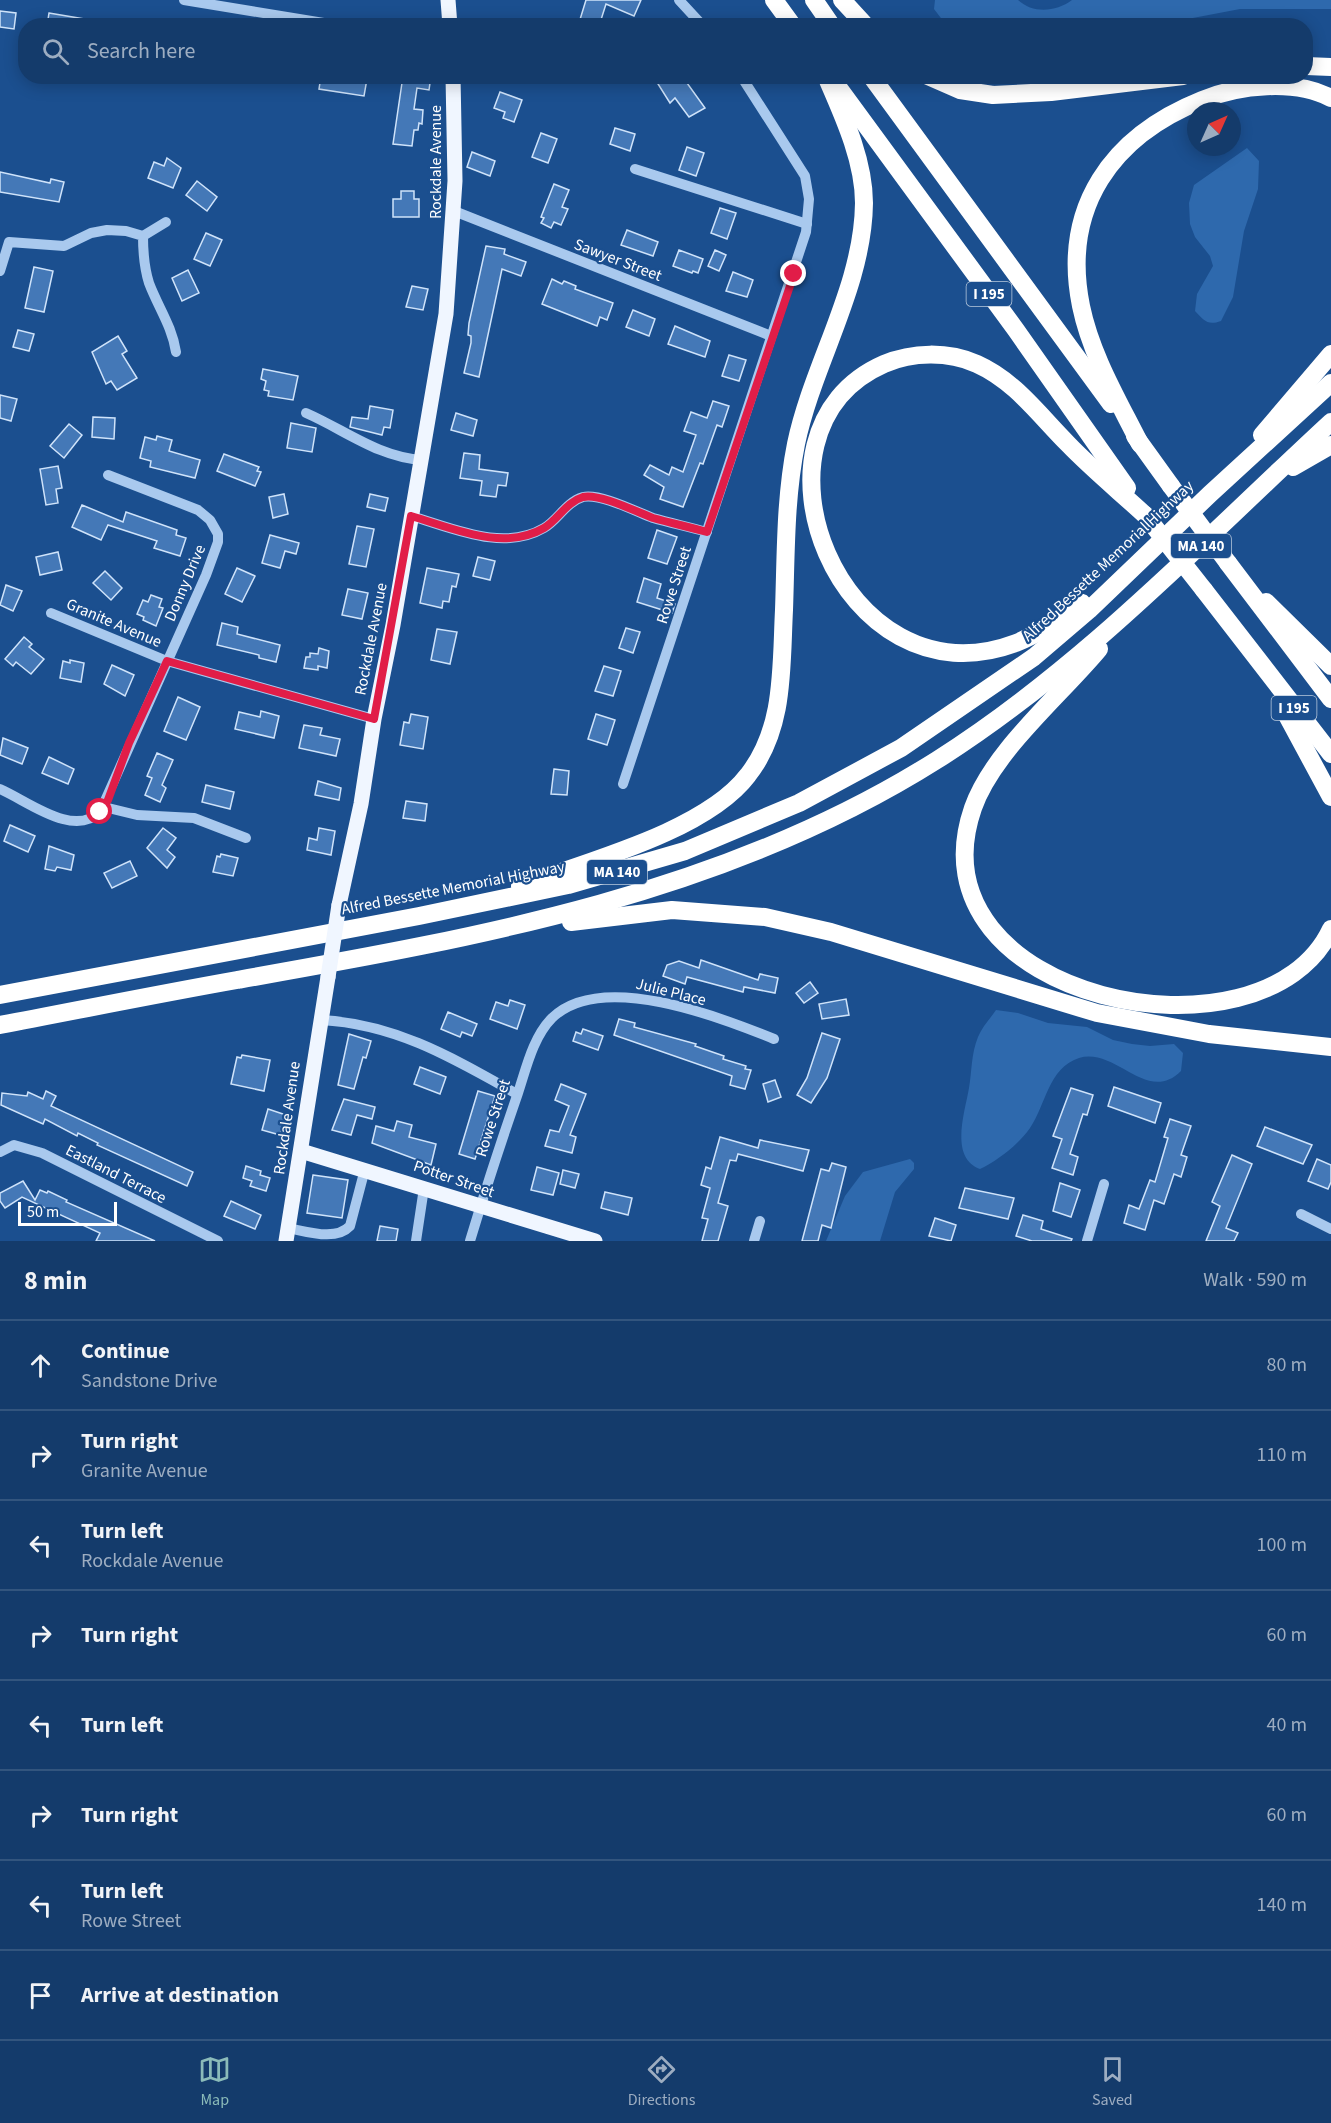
<!DOCTYPE html>
<html lang="en">
<head>
<meta charset="utf-8">
<style>
  :root { --surface:#143b6b; --page:#1d4271; --text:#f1f3f6; --muted:#9dadc1; --line:#33557e; --accent:#8bbbb9 }
  body { margin:0; font-family:"Source Sans 3",sans-serif; background:var(--page); color:var(--text) }
  .compass { position:absolute; left:1187px; top:102px; width:54px; height:54px; border-radius:50%; background:var(--surface); box-shadow:0 3px 15px #0003; rotate:45deg }
  .scale { position:absolute; left:18px; bottom:15px; width:99px; box-sizing:border-box; padding-left:6px; border:3px solid #fff; border-top:0; font-size:16px; line-height:21px; white-space:nowrap; color:#fff; -webkit-text-stroke:4px #1b4f8f; paint-order:stroke }
  .stop { position:absolute; width:18px; height:18px; margin:-14px; border:4px solid #e11d48; border-radius:50%; background:#fff }
  .stop.end { background:#e11d48; border-color:#fff; box-shadow:0 2px 6px #0008 }
  .list { margin:0; padding:0; list-style:none }
  h2 { display:flex; justify-content:space-between; align-items:center; height:78px; margin:0; padding:0 24px; font-size:26px }
  h2 small { font-size:20px; font-weight:400; color:var(--muted) }
  .list li { display:grid; grid-template-columns:39px 1fr auto; gap:18px; align-items:center; box-sizing:border-box; height:90px; padding:0 24px; border-top:2px solid var(--line) }
  .list b { display:block; font-size:22px; white-space:nowrap }
  .list p { margin:0; font-size:20px; white-space:nowrap; color:var(--muted) }
  .list em { font-size:20px; font-style:normal; color:var(--muted) }
  .icon { flex:none; width:33px; height:33px; fill:none; stroke:currentColor; stroke-width:2; stroke-linecap:round; stroke-linejoin:round }
  .map { position:relative; flex:none; width:1331px; height:1241px; overflow:hidden }
  .search { position:absolute; background:var(--surface); box-shadow:0 3px 15px #0003; left:18px; right:18px; top:18px; height:66px; display:flex; align-items:center; gap:15px; box-sizing:border-box; padding:0 21px; border-radius:24px; color:var(--muted); font-size:22px }
  .sheet { height:798px; background:var(--surface) }
  nav { display:flex; justify-content:space-around; align-items:center; box-sizing:border-box; height:84px; border-top:2px solid var(--line); background:var(--surface); font-size:16px; color:var(--muted) }
  nav a { display:grid; justify-items:center; gap:3px }
  nav .on { color:var(--accent) }
  .map>svg:first-child { display:block }
  .green { fill:#2e69ad }
  .building { fill:#4478b7; stroke:#cfe3fa; stroke-width:1.5 }
  .lines { fill:none; stroke-linecap:round; stroke-linejoin:round }
  .minor { stroke:#a9c9ee; stroke-width:10 }
  .major { stroke:#f0f6ff; stroke-width:15 }
  .highway { stroke:#fff; stroke-width:18 }
  .major-bridge { stroke:#f0f6ff; stroke-width:15 }
  .highway-bridge { stroke:#fff; stroke-width:18 }
  .route { stroke:#e11d48; stroke-width:8 }
  .labels { text-anchor:middle; dominant-baseline:central; stroke-width:4.5; stroke-linejoin:round; paint-order:stroke }
  .shield { fill:#1b4f8f; stroke:#bbcadd; stroke-width:1.5 }
  .shield-label { font-size:15px; font-weight:bold; fill:#fff }
  .street-label { font-size:16px; fill:#fff; stroke:#1b4f8f }
</style>
</head>
<body>
<div class="map">
<svg width="1331" height="1241" viewBox="0 0 1331 1241">
  <rect width="100%" height="100%" fill="#1b4f8f"/>
  <!-- green -->
  <g class="green">
    <path d="M935,0H1018C1033,14 1056,12 1072,0H1331V9H1240L1151,26H947L934,9Z"/>
    <path d="M1247,148L1259,161L1258,189L1244,231L1233,297L1221,321C1207,326 1204,320 1195,311L1197,294L1213,266L1210,256L1195,237L1190,224L1189,203L1194,185Z"/>
    <path d="M996,1010L1018,1013L1048,1023L1087,1027L1113,1040L1132,1044L1150,1046L1174,1044L1183,1053L1181,1071C1147,1105 1116,1047 1079,1058C1048,1068 1046,1105 1030,1128C1019,1144 997,1161 980,1169C949,1158 965,1112 969,1088C972,1071 971,1054 978,1037C982,1027 990,1019 996,1010Z"/>
    <path d="M910,1159L914,1163V1169L895,1192L880,1241H826L845,1196L863,1172Z"/>
  </g>
  <!-- building -->
  <g class="building">
    <path d="M586,0H641L634,16L606,4L599,26H578Z"/>
    <path d="M0,11L16,13L14,29L0,27Z"/>
    <path d="M49,13L90,20V26H47Z"/>
    <path d="M321,76L367,79L364,96L319,89Z"/>
    <path d="M403,76H431L429,90L417,88L414,109L423,110L422,124L419,123L418,130H414L412,146L393,144Z"/>
    <path d="M653,76H682L705,108L689,117L675,98L670,103Z"/>
    <path d="M500,92L522,100L514,122L503,118L505,112L494,108Z"/>
    <path d="M615,128L635,134L630,151L610,144Z"/>
    <path d="M541,133L557,139L548,163L532,157Z"/>
    <path d="M687,147L704,153L696,176L679,170Z"/>
    <path d="M472,152L495,161L490,176L467,167Z"/>
    <path d="M167,158L181,168L173,188L148,178L154,162L164,166Z"/>
    <path d="M0,172L50,183L51,179L64,182L59,202L0,192Z"/>
    <path d="M197,181L217,197L207,211L186,195Z"/>
    <path d="M554,184L569,190L562,207L568,209L561,225L554,222L551,228L541,223L544,218L541,217Z"/>
    <path d="M401,191H414V199H419V217H393V199H401Z"/>
    <path d="M720,208L736,213L727,239L711,233Z"/>
    <path d="M627,230L658,242L653,256L621,245Z"/>
    <path d="M206,233L222,240L210,266L194,259Z"/>
    <path d="M486,246L505,249L504,254L526,262L521,276L502,269L479,377L464,373L471,343V336L468,335L469,323Z"/>
    <path d="M679,250L703,259L698,273L693,271L692,273L673,266Z"/>
    <path d="M715,250L726,255L719,271L708,266Z"/>
    <path d="M34,267L53,271L44,312L25,308Z"/>
    <path d="M188,270L199,293L182,301L172,278Z"/>
    <path d="M733,272L753,280L747,297L726,291Z"/>
    <path d="M552,279L562,284L564,281L576,286L575,289L613,303L607,320L600,317L597,326L542,304Z"/>
    <path d="M412,286L428,289L423,310L406,307Z"/>
    <path d="M633,310L655,319L649,336L626,327Z"/>
    <path d="M675,326L710,341L705,357L668,344Z"/>
    <path d="M18,330L34,334L29,351L13,347Z"/>
    <path d="M118,336L127,351L122,354L137,378L117,390L111,381L106,384L92,352Z"/>
    <path d="M729,355L746,360L739,381L722,376Z"/>
    <path d="M263,369L298,376L293,400L268,396L269,391L264,390L266,381L261,379Z"/>
    <path d="M0,395L17,399L11,421L0,418Z"/>
    <path d="M713,401L729,406L722,427L717,425L703,464L700,463L683,507L660,499L664,487L644,475L650,465L669,475L672,467L683,472L696,435L684,431L691,412L707,418Z"/>
    <path d="M370,406L393,410L390,428L384,427L382,435L350,427L352,417L368,419Z"/>
    <path d="M456,413L477,420L473,436L451,430Z"/>
    <path d="M93,417L115,418L114,439L92,437Z"/>
    <path d="M291,423L316,428L312,452L287,448Z"/>
    <path d="M69,424L82,435L64,458L50,446Z"/>
    <path d="M157,436L172,440L169,451L200,460L195,478L150,467L151,461L140,458L145,437L156,440Z"/>
    <path d="M464,453L480,455L479,469L508,473L506,486L498,485L496,497L480,495L482,481L460,478Z"/>
    <path d="M224,454L259,467L257,471L261,472L255,486L217,471Z"/>
    <path d="M58,466L62,488L56,489L58,503L46,505L40,469Z"/>
    <path d="M284,494L288,514L273,518L269,497Z"/>
    <path d="M370,494L388,498L385,511L367,507Z"/>
    <path d="M82,505L123,522L126,512L177,530L176,535L186,538L180,556L154,548L157,541L108,525L101,540L72,527Z"/>
    <path d="M357,526L374,529L366,567L349,564Z"/>
    <path d="M657,530L677,537L667,564L648,558Z"/>
    <path d="M270,535L299,543L296,554L285,551L280,568L262,563Z"/>
    <path d="M58,552L62,570L40,575L36,557Z"/>
    <path d="M478,557L495,561L490,580L473,576Z"/>
    <path d="M237,568L255,576L242,602L225,594Z"/>
    <path d="M427,568L459,574L456,587L452,586L449,602L443,601L442,608L420,603Z"/>
    <path d="M105,571L122,588L111,600L93,583Z"/>
    <path d="M644,578L661,584L657,598L675,604L672,613L637,602Z"/>
    <path d="M6,585L22,591L13,611L0,605Z"/>
    <path d="M348,589L368,593L362,619L342,615Z"/>
    <path d="M151,595L162,599L159,607L163,608L156,626L143,620L144,617L137,614L143,600L148,602Z"/>
    <path d="M222,623L238,627L237,634L280,645L276,662L259,658V655L217,645Z"/>
    <path d="M626,628L640,632L633,653L619,648Z"/>
    <path d="M437,629L457,632L450,664L431,660Z"/>
    <path d="M24,637L32,644L29,647L44,659L31,674L16,662L13,666L5,659Z"/>
    <path d="M319,648L329,651L327,668L318,666V670L304,668L306,657H310V653L318,654Z"/>
    <path d="M70,660L84,663L81,682L60,678L63,661L70,663Z"/>
    <path d="M112,665L134,675L125,696L104,684Z"/>
    <path d="M604,666L621,671L613,696L595,691Z"/>
    <path d="M178,697L200,707L186,740L164,731Z"/>
    <path d="M261,711L279,716L274,738L235,729L239,712L260,717Z"/>
    <path d="M411,714L428,717L423,749L400,745L404,722L409,723Z"/>
    <path d="M596,714L615,720L607,745L588,739Z"/>
    <path d="M304,725L322,728L320,735L340,739L336,756L299,748Z"/>
    <path d="M3,738L28,748L22,764L0,755Z"/>
    <path d="M157,753L173,760L162,785L166,788L160,802L145,795L152,778L147,776Z"/>
    <path d="M49,757L74,769L68,784L42,773Z"/>
    <path d="M554,769L569,771L567,795L551,794Z"/>
    <path d="M318,781L341,788L339,800L315,795Z"/>
    <path d="M206,785L234,792L230,809L202,802Z"/>
    <path d="M406,801L427,804L425,821L403,818Z"/>
    <path d="M10,825L35,836L28,852L4,841Z"/>
    <path d="M163,828L176,838L167,850L175,857L167,868L147,848Z"/>
    <path d="M319,828L335,831L331,855L307,850L309,838L317,840Z"/>
    <path d="M49,846L74,855L71,870L57,867L55,871L45,869Z"/>
    <path d="M221,854L238,858L233,876L213,872L217,856L220,857Z"/>
    <path d="M130,861L137,876L112,888L104,873Z"/>
    <path d="M701,960L758,980L760,974L778,978L775,993L744,987L743,992L687,977L685,984L663,976L667,965L679,961L699,968Z"/>
    <path d="M810,982L818,993L804,1003L796,993Z"/>
    <path d="M846,999L849,1015L822,1019L819,1004Z"/>
    <path d="M510,1000L525,1005L517,1029L490,1019L496,1002L508,1006Z"/>
    <path d="M448,1012L477,1024L472,1036L462,1032L460,1037L441,1029Z"/>
    <path d="M619,1019L635,1023L634,1027L696,1044L695,1046L724,1056L723,1059L746,1066L745,1069L751,1070L745,1089L730,1085L732,1076L614,1035Z"/>
    <path d="M583,1029L603,1036L598,1050L573,1041L576,1032L581,1034Z"/>
    <path d="M822,1033L840,1039L827,1078L811,1103L797,1095L807,1078Z"/>
    <path d="M349,1034L371,1041L366,1058L363,1057L354,1089L338,1085Z"/>
    <path d="M242,1055L270,1060L264,1091L231,1084L237,1057L241,1058Z"/>
    <path d="M420,1067L446,1077L440,1094L414,1084Z"/>
    <path d="M775,1080L781,1097L768,1102L763,1084Z"/>
    <path d="M561,1084L586,1094L570,1135L576,1137L572,1153L545,1146L550,1130L559,1132L569,1106L555,1100Z"/>
    <path d="M1114,1087L1161,1103L1155,1123L1108,1106Z"/>
    <path d="M1071,1088L1093,1095L1087,1115L1083,1114L1070,1154L1078,1157L1073,1175L1052,1168L1062,1139L1053,1136Z"/>
    <path d="M46,1091L56,1096L51,1106L193,1172L187,1186L97,1145L98,1143L78,1133L77,1136L45,1119L43,1124L1,1105L2,1093L27,1096L28,1092L43,1099Z"/>
    <path d="M478,1091L495,1096L475,1159L459,1154Z"/>
    <path d="M344,1099L375,1107L372,1119L357,1115L351,1135L332,1130Z"/>
    <path d="M268,1109L286,1115L280,1135L262,1130Z"/>
    <path d="M1170,1119L1191,1126L1181,1155L1187,1157L1181,1177L1174,1174L1164,1204L1154,1200L1145,1230L1124,1223L1129,1205L1139,1209L1150,1180L1155,1182L1168,1138L1164,1137Z"/>
    <path d="M397,1121L412,1125L409,1137L436,1144L431,1165L372,1143L376,1126L394,1131Z"/>
    <path d="M1265,1127L1312,1145L1303,1164L1257,1146Z"/>
    <path d="M720,1137L758,1148L760,1140L809,1150L803,1171L738,1154L736,1161L730,1160L718,1203L728,1206L718,1241H702L708,1219L702,1218L710,1188L701,1185L706,1167L711,1169Z"/>
    <path d="M1232,1155L1252,1164L1226,1228L1238,1233L1234,1241H1206L1220,1206L1212,1202Z"/>
    <path d="M1317,1159L1331,1165V1182L1328,1189L1308,1181Z"/>
    <path d="M832,1163L846,1167L831,1228L822,1225L818,1241H802L821,1169L829,1171Z"/>
    <path d="M246,1166L261,1171L260,1175L270,1178L266,1191L250,1186L252,1181L243,1178Z"/>
    <path d="M537,1167L559,1173L553,1195L531,1190Z"/>
    <path d="M563,1170L579,1174L575,1188L560,1184Z"/>
    <path d="M313,1175L348,1180L342,1218L307,1213Z"/>
    <path d="M23,1181L35,1200L40,1190L47,1193L48,1191L67,1200L66,1202L155,1241H96L100,1233L22,1197L5,1208L0,1201V1193Z"/>
    <path d="M1060,1183L1080,1190L1071,1217L1053,1211Z"/>
    <path d="M965,1188L1014,1198L1008,1219L959,1208Z"/>
    <path d="M605,1192L632,1198L628,1215L601,1208Z"/>
    <path d="M231,1201L261,1215L255,1229L224,1216Z"/>
    <path d="M1023,1215L1043,1221L1041,1229L1072,1239L1071,1241H1032L1016,1236Z"/>
    <path d="M935,1218L956,1225L951,1241L929,1236Z"/>
    <path d="M380,1226L398,1229L396,1241H377Z"/>
  </g>
  <g class="lines">
    <!-- minor -->
    <g class="minor">
      <path d="M184,0L342,26"/>
      <path d="M679,0L703,26"/>
      <path d="M635,169L807,224"/>
      <path d="M454,211L771,336"/>
      <path d="M143,236L166,222"/>
      <path d="M0,271L9,242L64,246L91,233L107,230L126,231L143,236C143,252 144,267 149,283C158,307 172,326 176,352"/>
      <path d="M306,413C345,430 378,457 422,460"/>
      <path d="M411,516C453,528 503,552 544,528C558,520 566,502 583,497C600,493 637,512 653,518C671,523 689,527 707,532"/>
      <path d="M51,613L167,661L374,719"/>
      <path d="M623,784L806,232L809,199L805,176L741,76"/>
      <path d="M0,789C28,801 73,838 100,812L206,575L218,542V534L210,520L198,510L108,475"/>
      <path d="M104,807L137,815L194,818L246,838"/>
      <path d="M321,1020C396,1024 453,1058 517,1094"/>
      <path d="M0,1152L14,1145L42,1153L218,1241"/>
      <path d="M1301,1214L1331,1229"/>
      <path d="M288,1228C309,1232 336,1241 350,1226L365,1169"/>
      <path d="M416,1241L424,1188"/>
      <path d="M470,1241C485,1191 501,1142 518,1093C526,1069 533,1037 552,1018C601,970 720,1017 774,1039"/>
      <path d="M754,1241L760,1221"/>
      <path d="M1087,1241L1104,1184"/>
    </g>
    <!-- major -->
    <g class="major">
      <path d="M448,0L450,26"/>
      <path d="M339,905L361,804L374,719L393,625L446,314L455,181L453,76"/>
      <path d="M301,1151L595,1241"/>
      <path d="M286,1241L328,977"/>
    </g>
    <!-- highway -->
    <g class="highway">
      <path d="M774,0L793,26"/>
      <path d="M814,0L832,26"/>
      <path d="M842,0L866,26"/>
      <path d="M1306,66L1331,67"/>
      <path d="M871,76L1111,404"/>
      <path d="M928,76L960,90L993,95L1051,92L1183,76"/>
      <path d="M838,87L1016,330L1127,488"/>
      <path d="M1262,435L1331,354"/>
      <path d="M1135,436L1171,486"/>
      <path d="M1140,444C1118,400 1091,355 1081,306C1061,207 1112,136 1202,100C1239,85 1295,79 1331,98"/>
      <path d="M1293,467L1331,445"/>
      <path d="M1228,563L1331,699"/>
      <path d="M1204,590L1331,754"/>
      <path d="M1266,602L1331,666"/>
      <path d="M1082,603C1061,618 1041,633 1016,643C841,709 731,431 884,364C912,352 948,351 977,364C1015,381 1039,415 1068,444C1092,469 1119,491 1145,515"/>
      <path d="M1099,649C1060,696 993,751 973,808C906,1001 1264,1073 1331,929"/>
      <path d="M1283,708L1331,797"/>
      <path d="M520,886C586,862 706,831 748,775C785,728 781,667 784,610C786,554 785,499 796,444C813,363 863,287 864,203C864,160 843,115 826,76"/>
      <path d="M571,922L672,910L765,917L831,932L1097,1013L1209,1034L1331,1047"/>
      <path d="M0,995L419,916L568,885L685,851L799,803L901,748L1034,657L1089,610L1210,494L1331,383"/>
      <path d="M0,1025C79,1010 158,994 237,980C480,937 725,894 937,760C1084,667 1204,539 1331,422"/>
    </g>
    <!-- major-bridge -->
    <path class="major-bridge" d="M328,977L339,905"/>
    <!-- highway-bridge -->
    <g class="highway-bridge">
      <path d="M1171,486L1228,563"/>
      <path d="M1145,515L1204,590"/>
    </g>
  </g>
  <g class="lines">
    <!-- route -->
    <path class="route" d="M100,812L108,800L129,743L167,661L374,719L411,516C453,528 503,552 544,528C558,520 566,502 583,497C599,493 637,512 653,518C671,523 689,527 707,532L794,274"/>
  </g>
  <g class="labels">
    <!-- shield labels -->
    <g class="shield">
      <rect x="966.5" y="282" width="45" height="24" rx="4.5"/>
      <rect x="1171" y="534" width="60" height="24" rx="4.5"/>
      <rect x="1271.5" y="696" width="45" height="24" rx="4.5"/>
      <rect x="587" y="860" width="60" height="24" rx="4.5"/>
    </g>
    <g class="shield-label">
      <text x="989" y="294">I 195</text>
      <text x="1201" y="546">MA 140</text>
      <text x="1294" y="708">I 195</text>
      <text x="617" y="872">MA 140</text>
    </g>
    <!-- street labels -->
    <g class="street-label">
      <text transform="translate(436 162) rotate(-90)">Rockdale Avenue</text>
      <text transform="translate(618 260) rotate(21)">Sawyer Street</text>
      <text transform="translate(1108 561) rotate(-43)">Alfred Bessette Memorial Highway</text>
      <text transform="translate(185 583) rotate(-67)">Donny Drive</text>
      <text transform="translate(674 585) rotate(-72)">Rowe Street</text>
      <text transform="translate(114 623) rotate(23)">Granite Avenue</text>
      <text transform="translate(371 639) rotate(-79)">Rockdale Avenue</text>
      <text transform="translate(453 888) rotate(-11)">Alfred Bessette Memorial Highway</text>
      <text transform="translate(671 992) rotate(14)">Julie Place</text>
      <text transform="translate(287 1118) rotate(-82)">Rockdale Avenue</text>
      <text transform="translate(493 1118) rotate(-72)">Rowe Street</text>
      <text transform="translate(116 1174) rotate(27)">Eastland Terrace</text>
      <text transform="translate(454 1179) rotate(19)">Potter Street</text>
    </g>
  </g>
</svg>
<svg class="compass" viewBox="-18 -18 36 36"><path d="M0-13l5 13h-10z" fill="#e53935"/><path d="M0 13l5-13h-10z" fill="#9dadc1"/></svg>
<div class="scale">50 m</div>
<div class="stop" style="left:100px;top:812px"></div>
<div class="stop end" style="left:794px;top:274px"></div>
<div class="search"><svg class="icon" aria-label="search" viewBox="0 0 24 24"><circle cx="10" cy="10" r="6"/><path d="M15 15l6 6"/></svg>Search here</div>
</div>
<section class="sheet">
<h2>8 min<small>Walk · 590 m</small></h2>
<ul class="list">
<li><svg class="icon" aria-label="ahead" viewBox="0 0 24 24"><path d="M12 20V5M6 11l6-6 6 6"/></svg><div><b>Continue</b><p>Sandstone Drive</p></div><em>80 m</em></li>
<li><svg class="icon" aria-label="right" viewBox="0 0 24 24"><path d="M7 20v-9h11M14 6l5 5-5 5"/></svg><div><b>Turn right</b><p>Granite Avenue</p></div><em>110 m</em></li>
<li><svg class="icon" aria-label="left" viewBox="0 0 24 24"><path d="M17 20v-9H6M10 6l-5 5 5 5"/></svg><div><b>Turn left</b><p>Rockdale Avenue</p></div><em>100 m</em></li>
<li><svg class="icon" aria-label="right" viewBox="0 0 24 24"><path d="M7 20v-9h11M14 6l5 5-5 5"/></svg><div><b>Turn right</b></div><em>60 m</em></li>
<li><svg class="icon" aria-label="left" viewBox="0 0 24 24"><path d="M17 20v-9H6M10 6l-5 5 5 5"/></svg><div><b>Turn left</b></div><em>40 m</em></li>
<li><svg class="icon" aria-label="right" viewBox="0 0 24 24"><path d="M7 20v-9h11M14 6l5 5-5 5"/></svg><div><b>Turn right</b></div><em>60 m</em></li>
<li><svg class="icon" aria-label="left" viewBox="0 0 24 24"><path d="M17 20v-9H6M10 6l-5 5 5 5"/></svg><div><b>Turn left</b><p>Rowe Street</p></div><em>140 m</em></li>
<li><svg class="icon" aria-label="arrive" viewBox="0 0 24 24"><path d="M6 21V4h12l-3 4 3 4H6"/></svg><div><b>Arrive at destination</b></div></li>
</ul>
</section>
<nav>
<a class="on"><svg class="icon" aria-label="map" viewBox="0 0 24 24"><path d="M3 6l6-2 6 2 6-2v14l-6 2-6-2-6 2zM9 4v14M15 6v14"/></svg>Map</a>
<a><svg class="icon" aria-label="directions" viewBox="0 0 24 24"><path d="M12 3l9 9-9 9-9-9zM9 14v-3h6M13 9l2 2-2 2"/></svg>Directions</a>
<a><svg class="icon" aria-label="saved" viewBox="0 0 24 24"><path d="M7 4h10v16l-5-4-5 4z"/></svg>Saved</a>
</nav>
</body>
</html>
